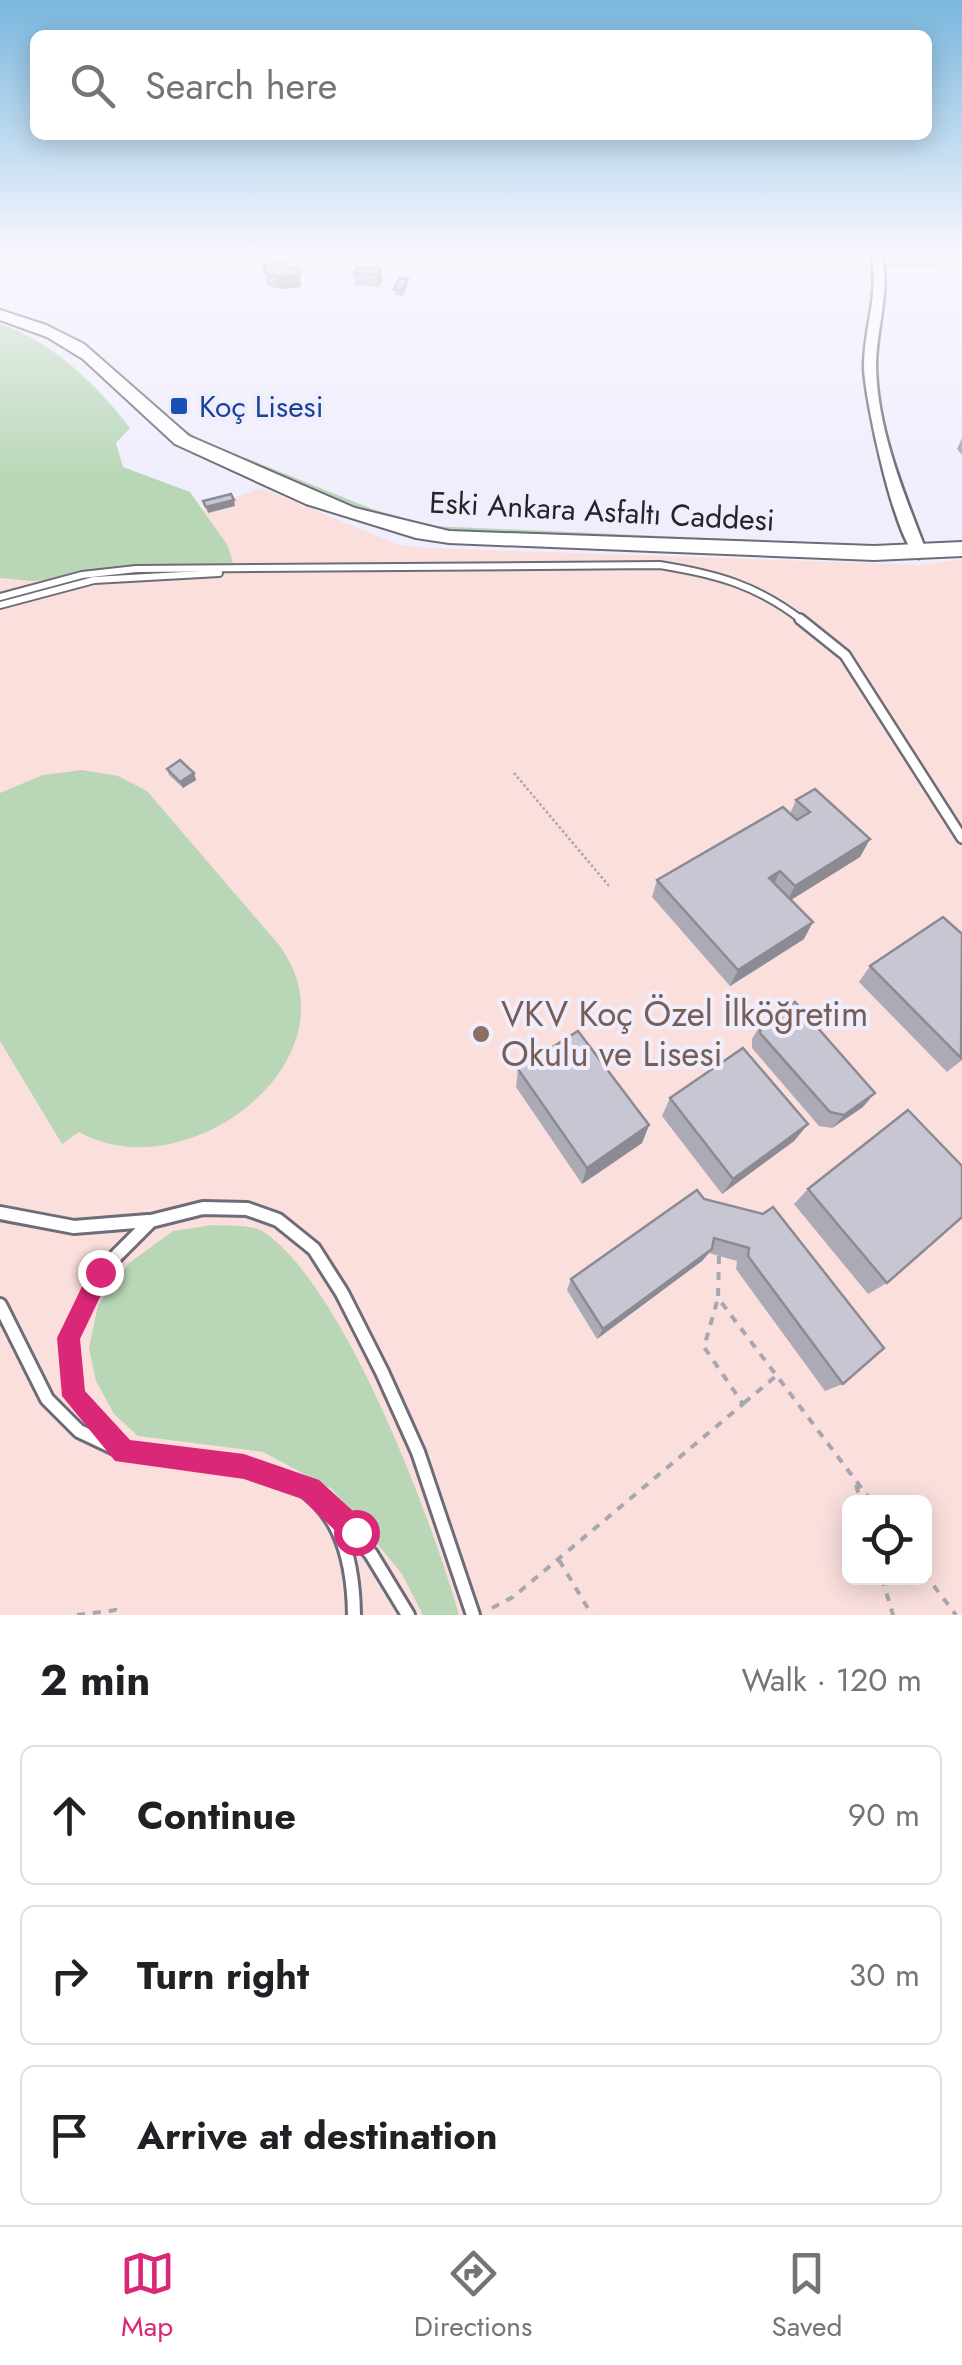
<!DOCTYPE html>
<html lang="en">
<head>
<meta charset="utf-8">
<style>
  :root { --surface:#fff; --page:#f6f6f6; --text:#202124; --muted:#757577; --line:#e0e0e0; --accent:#db2777 }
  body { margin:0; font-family:Jost,sans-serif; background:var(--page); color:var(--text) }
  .controls { position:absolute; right:30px; bottom:30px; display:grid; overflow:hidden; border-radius:15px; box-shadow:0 5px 25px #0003 }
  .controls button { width:90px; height:90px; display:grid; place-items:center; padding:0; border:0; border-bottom:2px solid var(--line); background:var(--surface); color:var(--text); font:50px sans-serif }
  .stop { position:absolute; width:30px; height:30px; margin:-22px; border:8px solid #db2777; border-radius:50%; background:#fff }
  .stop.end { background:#db2777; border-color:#fff; box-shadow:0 2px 10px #0008 }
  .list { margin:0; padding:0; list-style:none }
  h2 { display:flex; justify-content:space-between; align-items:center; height:130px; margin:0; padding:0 40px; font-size:42px }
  h2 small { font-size:32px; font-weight:400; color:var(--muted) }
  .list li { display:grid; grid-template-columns:65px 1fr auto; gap:30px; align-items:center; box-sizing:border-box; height:140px; margin:0 20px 20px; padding:0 20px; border:2px solid var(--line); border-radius:15px }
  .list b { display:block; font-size:38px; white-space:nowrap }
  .list em { font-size:32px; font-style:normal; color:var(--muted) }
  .icon { flex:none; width:55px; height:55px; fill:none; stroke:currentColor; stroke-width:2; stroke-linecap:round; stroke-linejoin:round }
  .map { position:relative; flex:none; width:962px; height:1615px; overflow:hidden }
  .search { position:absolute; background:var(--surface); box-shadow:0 5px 25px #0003; left:30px; right:30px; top:30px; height:110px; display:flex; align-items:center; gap:25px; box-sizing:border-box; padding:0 35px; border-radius:15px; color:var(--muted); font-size:38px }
  .sheet { height:610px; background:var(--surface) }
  nav { display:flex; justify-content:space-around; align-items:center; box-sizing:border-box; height:140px; border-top:2px solid var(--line); background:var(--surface); font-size:28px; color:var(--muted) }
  nav a { display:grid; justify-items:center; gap:5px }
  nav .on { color:var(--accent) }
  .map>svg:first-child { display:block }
  .education { fill:#fadfdd; fill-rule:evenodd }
  .green { fill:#b9d7b7 }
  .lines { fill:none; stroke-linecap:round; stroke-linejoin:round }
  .service-far3-casing { stroke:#6e6c78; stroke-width:8 }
  .service-far2-casing { stroke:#6e6c78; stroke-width:10 }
  .service-far1-casing { stroke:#6e6c78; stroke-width:14 }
  .service-casing { stroke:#6e6c78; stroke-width:18 }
  .tertiary-casing { stroke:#6e6c78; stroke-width:5 }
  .primary-casing { stroke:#6e6c78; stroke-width:4 }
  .path-far1 { stroke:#a8a6b1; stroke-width:2.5; stroke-dasharray:2.5 2.5; stroke-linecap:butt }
  .path { stroke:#a8a6b1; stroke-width:4; stroke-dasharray:8 8; stroke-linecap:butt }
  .service-far3 { stroke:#fff; stroke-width:5 }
  .service-far2 { stroke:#fff; stroke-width:6 }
  .service-far1 { stroke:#fff; stroke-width:9 }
  .service { stroke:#fff; stroke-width:12 }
  .tertiary { fill:#fff; fill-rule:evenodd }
  .primary { fill:#fff; fill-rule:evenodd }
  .wall { fill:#acaab5 }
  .shaded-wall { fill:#8c8b94 }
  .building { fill:#c8c6d3; stroke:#8c8b94; stroke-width:2.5 }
  .route { fill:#db2777 }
  .transit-dot { fill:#1a4fb4; stroke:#f0eefc; stroke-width:4 }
  .education-dot { fill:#8d6e63; stroke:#f0eefc; stroke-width:4 }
  .labels { text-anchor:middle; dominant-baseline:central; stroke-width:8; stroke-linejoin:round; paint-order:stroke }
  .far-transit-label { font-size:30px; fill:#164399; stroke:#f0eefc; text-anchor:start }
  .far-street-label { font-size:30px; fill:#252429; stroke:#f0eefc }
  .education-label { font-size:35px; fill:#785e54; stroke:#f0eefc; text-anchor:start }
</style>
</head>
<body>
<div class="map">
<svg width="962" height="1615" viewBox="0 0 962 1615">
  <rect width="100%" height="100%" fill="#f0eefc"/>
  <!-- education -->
  <path class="education" d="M0,336L113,474L199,511L261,488L399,545L426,548L922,565L962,559V1615H0ZM850,1502H924V1578H850Z"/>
  <!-- green -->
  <g class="green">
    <path d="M881,250H962V252L936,268L884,269Z"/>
    <path d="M0,324C50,339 99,387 130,428L116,443L123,467L190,492L228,546L233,563L32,581L0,578Z"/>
    <path d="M176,424L199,439L372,509L432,526L891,546L451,533L378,518L212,449L174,426Z"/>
    <path d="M82,770L118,776L147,791L279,945C363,1057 188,1193 79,1132L62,1144L0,1041V793L43,775Z"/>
    <path d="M212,1225C227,1226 252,1224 264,1232C345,1287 432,1520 459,1615H423L402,1574L332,1489L263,1452L138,1436L114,1414L96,1381L89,1348L98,1305L129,1263L173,1231Z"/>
  </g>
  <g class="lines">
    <defs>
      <path id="service-far3" d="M190,250L241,256L290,250"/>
      <g id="service-far2">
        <path d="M0,597L82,575L136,569L660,565C716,574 757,585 803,621"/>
        <path d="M0,605L94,580L219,573"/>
      </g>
      <path id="service-far1" d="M800,619L845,655L962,838"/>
      <g id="service">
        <path d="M0,1213L74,1227L148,1221"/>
        <path d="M0,1305L47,1399L79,1431L117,1449"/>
        <path d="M323,1501L371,1554L408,1615"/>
        <path d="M354,1615C352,1456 248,1465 124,1452L74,1396L69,1338L101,1271L151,1221L203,1208L247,1209L278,1220L314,1249L342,1293L382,1372L418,1452L473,1615"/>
      </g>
      <path id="tertiary" d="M870,250H880C892,290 876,326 876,366C877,429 904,494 927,553L919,558C896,547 864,396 864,366C864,326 881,291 870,250Z"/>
      <path id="primary" d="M0,310L46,325L84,344L189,436L355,508L449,531L874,546L962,542V556L874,560L449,543L416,538L306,504L175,444L83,359L47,337L0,320Z"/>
    </defs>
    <!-- service-far3 casing -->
    <use href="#service-far3" class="service-far3-casing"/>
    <!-- service-far2 casing -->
    <use href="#service-far2" class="service-far2-casing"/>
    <!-- service-far1 casing -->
    <use href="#service-far1" class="service-far1-casing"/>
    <!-- service casing -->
    <use href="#service" class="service-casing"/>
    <!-- tertiary casing -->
    <use href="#tertiary" class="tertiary-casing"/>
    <!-- primary casing -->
    <use href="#primary" class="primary-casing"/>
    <!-- path-far1 -->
    <path class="path-far1" d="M514,773L609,886"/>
    <!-- path -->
    <g class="path">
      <path d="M719,1256L718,1298L872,1502"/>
      <path d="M744,1403L776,1376"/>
      <path d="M856,1485L861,1502"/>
      <path d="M559,1560L592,1615"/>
      <path d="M924,1573L956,1615"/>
      <path d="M882,1578L893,1615"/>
      <path d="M492,1608L513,1597L743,1404L704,1347L718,1298"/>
      <path d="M77,1615L116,1610L121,1615"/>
    </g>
    <!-- service-far3 -->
    <use href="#service-far3" class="service-far3"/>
    <!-- service-far2 -->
    <use href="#service-far2" class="service-far2"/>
    <!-- service-far1 -->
    <use href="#service-far1" class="service-far1"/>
    <!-- service -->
    <use href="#service" class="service"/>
    <!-- tertiary -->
    <use href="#tertiary" class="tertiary"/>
    <!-- primary -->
    <use href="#primary" class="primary"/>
  </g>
  <!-- wall -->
  <g class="wall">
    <path d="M264,265L286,268L301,287L279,289L267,285Z"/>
    <path d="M381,269L382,281L379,287L355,285L354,273Z"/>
    <path d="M408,285L403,296L395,295L394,289Z"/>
    <path d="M962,438V455L957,449Z"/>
    <path d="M167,769L194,773L196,780L183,788L169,775Z"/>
    <path d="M796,800L870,839L860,857L791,900L804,939L730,986L652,897L657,880L790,814Z"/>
    <path d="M943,917L962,1060L947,1072L859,982L870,966Z"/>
    <path d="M761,1024L863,1107L832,1128L819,1126L752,1048V1039Z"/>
    <path d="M518,1069L649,1125L642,1143L582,1184L516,1087Z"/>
    <path d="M670,1098L808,1124L794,1141L722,1194L662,1116Z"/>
    <path d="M808,1189L887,1283L868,1294L794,1204Z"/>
    <path d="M704,1199L763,1214L843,1384L825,1391L736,1269L737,1261L709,1253L702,1261L597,1339L567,1290L571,1279Z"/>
  </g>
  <!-- shaded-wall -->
  <g class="shaded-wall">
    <path d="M381,269L382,281L379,287L378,275Z"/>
    <path d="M300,275L301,287L279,289L277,277Z"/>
    <path d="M234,500L235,506L208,513L206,507Z"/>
    <path d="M194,773L196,780L183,788L180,782Z"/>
    <path d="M870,839L860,857L786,903L795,886Z"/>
    <path d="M780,871L772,889L769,878Z"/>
    <path d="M813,922L804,939L730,986L738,970Z"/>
    <path d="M875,1093L863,1107L832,1128L844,1115Z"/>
    <path d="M808,1124L794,1141L722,1194L733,1179Z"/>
    <path d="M649,1125L642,1143L582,1184L587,1168Z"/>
    <path d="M712,1249L702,1261L597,1339L603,1329Z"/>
  </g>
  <!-- building -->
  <g class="building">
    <path d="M285,263L286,268L298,267L300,275L277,277L265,273L264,265Z"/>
    <path d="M357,267L381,269L378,275L354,273Z"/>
    <path d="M400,278L408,279L403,290L394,289Z"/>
    <path d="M231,494L234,500L206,507L203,501Z"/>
    <path d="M180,760L194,773L180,782L167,769Z"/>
    <path d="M815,789L870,839L795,886L780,871L769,878L813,922L738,970L657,880L783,807L797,820L810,812L796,800Z"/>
    <path d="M943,917L962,934L961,1058L870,966Z"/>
    <path d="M795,1002L875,1093L844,1115L830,1112L760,1033L761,1024Z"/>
    <path d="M578,1031L649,1125L587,1168L518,1069Z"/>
    <path d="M743,1048L808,1124L733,1179L670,1098Z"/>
    <path d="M908,1110L962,1166V1217L887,1283L808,1189Z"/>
    <path d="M697,1190L704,1199L763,1214L773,1207L884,1348L843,1384L748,1256L749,1248L714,1238L712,1249L603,1329L571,1279Z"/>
  </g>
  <!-- sky -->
  <linearGradient id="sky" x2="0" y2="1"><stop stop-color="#79b7de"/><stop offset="0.53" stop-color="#f8f7fe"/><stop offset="1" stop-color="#f8f7fe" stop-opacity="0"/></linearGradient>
  <rect width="962" height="476" fill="url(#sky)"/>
  <!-- route -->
  <path class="route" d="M100,1260L108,1264L112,1272L80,1339L85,1391L130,1440L244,1454L319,1480L365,1522L369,1532L365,1541L356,1545L346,1541L302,1499L244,1479L115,1461L62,1396L57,1338L93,1264Z"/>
  <!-- markers -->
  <rect class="transit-dot" x="169" y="396" width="20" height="20" rx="5"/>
  <circle class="education-dot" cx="481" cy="1034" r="10"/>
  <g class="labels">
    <!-- far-transit labels -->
    <g class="far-transit-label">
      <text x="199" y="406">Koç Lisesi</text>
    </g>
    <!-- far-street labels -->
    <g class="far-street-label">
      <text transform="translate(602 511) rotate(3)">Eski Ankara Asfaltı Caddesi</text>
    </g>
    <!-- education labels -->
    <g class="education-label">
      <text x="501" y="1014">VKV Koç Özel İlköğretim<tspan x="501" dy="40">Okulu ve Lisesi</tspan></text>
    </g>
  </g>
</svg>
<div class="controls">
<button><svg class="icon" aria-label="locate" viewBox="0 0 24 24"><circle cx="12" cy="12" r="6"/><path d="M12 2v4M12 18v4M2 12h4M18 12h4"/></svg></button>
</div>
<div class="stop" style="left:356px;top:1532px"></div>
<div class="stop end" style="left:100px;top:1272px"></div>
<div class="search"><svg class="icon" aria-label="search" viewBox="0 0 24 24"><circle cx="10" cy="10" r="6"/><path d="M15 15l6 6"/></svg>Search here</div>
</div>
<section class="sheet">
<h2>2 min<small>Walk · 120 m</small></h2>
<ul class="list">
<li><svg class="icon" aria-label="ahead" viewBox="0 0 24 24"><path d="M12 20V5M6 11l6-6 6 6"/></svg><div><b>Continue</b></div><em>90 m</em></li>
<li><svg class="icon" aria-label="right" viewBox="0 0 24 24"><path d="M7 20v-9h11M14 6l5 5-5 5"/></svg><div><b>Turn right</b></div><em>30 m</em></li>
<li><svg class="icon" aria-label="arrive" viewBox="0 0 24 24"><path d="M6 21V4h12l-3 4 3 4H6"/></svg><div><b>Arrive at destination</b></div></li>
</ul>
</section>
<nav>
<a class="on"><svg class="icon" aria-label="map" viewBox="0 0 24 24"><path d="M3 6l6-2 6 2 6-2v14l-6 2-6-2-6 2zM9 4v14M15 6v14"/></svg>Map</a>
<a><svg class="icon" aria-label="directions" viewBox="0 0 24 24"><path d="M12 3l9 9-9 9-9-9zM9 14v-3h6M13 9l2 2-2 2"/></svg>Directions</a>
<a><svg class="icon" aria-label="saved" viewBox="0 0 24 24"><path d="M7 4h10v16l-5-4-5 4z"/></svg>Saved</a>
</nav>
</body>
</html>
